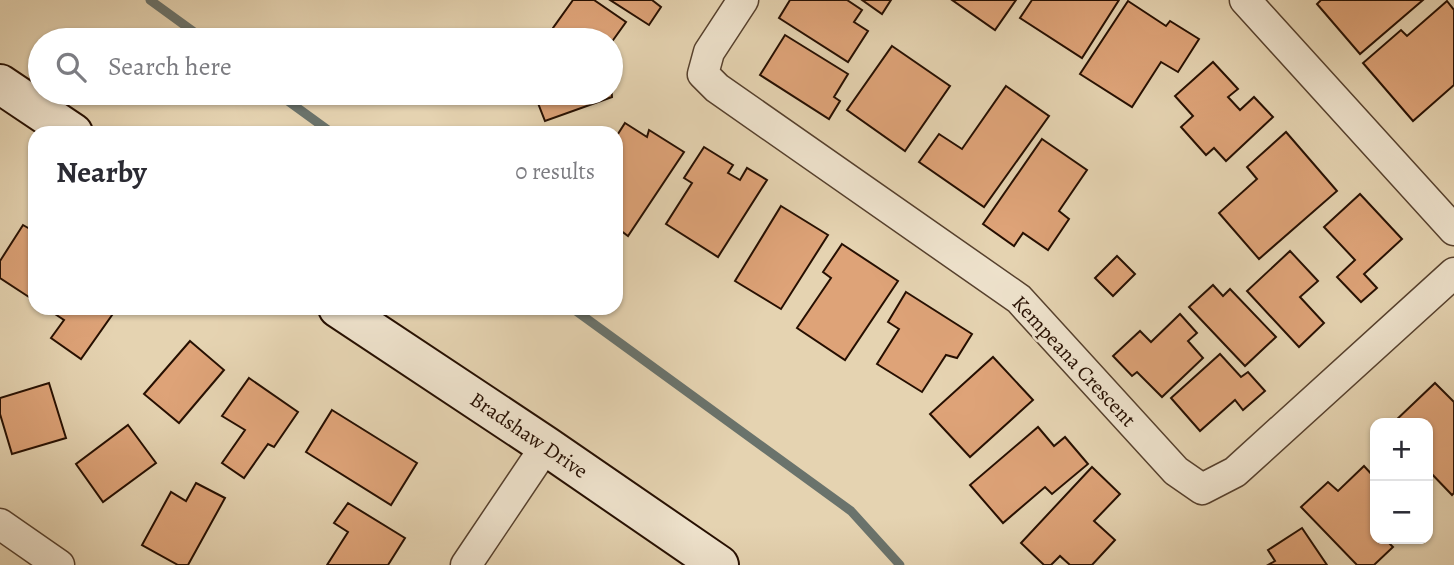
<!DOCTYPE html>
<html lang="en">
<head>
<meta charset="utf-8">
<style>
  :root { --surface:#fff; --page:#f7f7f7; --text:#2b2b33; --muted:#7c7c81; --line:#e1e1e2 }
  body { margin:0; font-family:Alegreya,serif; background:var(--page); color:var(--text) }
  .controls { position:absolute; right:21px; bottom:21px; display:grid; overflow:hidden; border-radius:14px; box-shadow:0 2px 5px #0004 }
  .controls button { width:63px; height:63px; display:grid; place-items:center; padding:0; border:0; border-bottom:2px solid var(--line); background:var(--surface); color:var(--text); font:35px sans-serif }
  .list { margin:0; padding:0; list-style:none }
  h2 { display:flex; justify-content:space-between; align-items:center; height:91px; margin:0; padding:0 28px; font-size:30px }
  h2 small { font-size:23px; font-weight:400; color:var(--muted) }
  .icon { flex:none; width:38px; height:38px; fill:none; stroke:currentColor; stroke-width:2; stroke-linecap:round; stroke-linejoin:round }
  .map { position:relative; flex:none; width:1454px; height:565px; overflow:hidden }
  .search { position:absolute; background:var(--surface); box-shadow:0 2px 5px #0004; left:28px; top:28px; width:595px; height:77px; display:flex; align-items:center; gap:18px; box-sizing:border-box; padding:0 24px; border-radius:38px; color:var(--muted); font-size:26px }
  .panel { position:absolute; background:var(--surface); box-shadow:0 2px 5px #0004; left:28px; top:126px; width:595px; height:189px; border-radius:21px }
  .map>svg:first-child { display:block }
  .lines { fill:none; stroke-linecap:round; stroke-linejoin:round }
  .stream { stroke:#6a736c; stroke-width:9 }
  .building { fill:#dea378; stroke:#260f01; stroke-width:2 }
  .street-casing { stroke:#56402d; stroke-width:33 }
  .secondary-casing { stroke:#260f01; stroke-width:42 }
  .street { stroke:#eee2cc; stroke-width:30 }
  .secondary { stroke:#eee2cc; stroke-width:38 }
  .labels { text-anchor:middle; dominant-baseline:central; stroke-width:5; stroke-linejoin:round; paint-order:stroke }
  .street-label { font-size:21px; fill:#260f01; stroke:#eee2cc }
</style>
</head>
<body>
<div class="map">
<svg width="1454" height="565" viewBox="0 0 1454 565">
  <rect width="100%" height="100%" fill="#e5d3b1"/>
  <filter id="stains"><feTurbulence type="fractalNoise" baseFrequency=".00286" numOctaves="4"/><feColorMatrix values="0 0 0 0 .2 0 0 0 0 .09 0 0 0 0 .02 0 0 0 .5 -.17"/></filter>
  <radialGradient id="worn" r=".72"><stop offset=".6" stop-color="#630" stop-opacity="0"/><stop offset="1" stop-color="#630" stop-opacity=".3"/></radialGradient>
  <g class="lines">
    <!-- stream -->
    <g class="stream">
      <path d="M150,0L205,40"/>
      <path d="M277,93L332,133"/>
      <path d="M572,308L851,511L900,565"/>
    </g>
  </g>
  <!-- building -->
  <g class="building">
    <path d="M573,0H594L626,22L611,43V40H557L553,28Z"/>
    <path d="M610,0H652L661,7L649,25Z"/>
    <path d="M790,0H847L862,10L854,22L868,31L848,62L779,18Z"/>
    <path d="M862,0H891L882,14Z"/>
    <path d="M952,0H1016L995,30Z"/>
    <path d="M1032,0H1119L1082,58L1020,18Z"/>
    <path d="M1321,0H1423L1360,54L1317,4Z"/>
    <path d="M1128,1L1166,26L1170,21L1199,39L1178,72L1161,62L1132,107L1080,74Z"/>
    <path d="M1447,1L1454,10V85L1413,121L1363,63L1401,30L1407,36Z"/>
    <path d="M785,35L848,74L834,97L840,101L829,119L760,75Z"/>
    <path d="M892,46L950,86L905,151L847,110Z"/>
    <path d="M1213,62L1238,89L1228,97L1240,110L1254,97L1273,117L1226,161L1214,148L1206,155L1181,127L1193,116L1175,96Z"/>
    <path d="M611,82L612,97L545,121L534,93H611Z"/>
    <path d="M1006,86L1049,116L984,207L919,162L939,134L962,149Z"/>
    <path d="M625,123L647,137L649,130L684,152L628,236L616,227V137Z"/>
    <path d="M1286,132L1337,191L1259,259L1219,213L1257,179L1247,167Z"/>
    <path d="M1042,139L1087,170L1059,211L1069,219L1048,250L1023,233L1014,246L983,224Z"/>
    <path d="M704,147L733,165L728,173L740,180L747,168L767,180L718,257L666,224L692,183L684,178Z"/>
    <path d="M1360,194L1402,239L1364,274L1377,288L1361,302L1337,277L1355,260L1324,227Z"/>
    <path d="M781,206L828,235L781,309L735,281Z"/>
    <path d="M23,225L35,232V301L0,278V261Z"/>
    <path d="M842,244L898,281L845,360L797,328L831,278L823,272Z"/>
    <path d="M1290,251L1318,281L1300,297L1324,323L1299,347L1247,291Z"/>
    <path d="M1117,256L1135,274L1113,296L1095,278Z"/>
    <path d="M1213,285L1223,296L1230,289L1276,337L1245,366L1189,307Z"/>
    <path d="M906,292L972,334L957,358L946,355L922,392L877,364L899,329L888,322Z"/>
    <path d="M59,308H117L81,359L51,338L64,320L55,314Z"/>
    <path d="M1180,314L1197,333L1188,341L1203,358L1162,397L1137,372L1132,376L1113,356L1140,331L1151,342Z"/>
    <path d="M190,341L224,370L179,423L144,394Z"/>
    <path d="M1220,354L1241,377L1248,372L1265,391L1243,410L1235,400L1200,431L1171,398Z"/>
    <path d="M993,357L1033,400L970,457L930,414Z"/>
    <path d="M249,378L298,412L274,447L268,444L244,478L222,463L245,430L222,416Z"/>
    <path d="M49,383L66,438L12,454L0,414V398Z"/>
    <path d="M1435,383L1454,402V493L1452,495L1428,470V423H1393Z"/>
    <path d="M332,410L417,463L391,505L306,452Z"/>
    <path d="M128,425L156,463L103,502L76,464Z"/>
    <path d="M1038,427L1054,446L1065,437L1088,464L1052,494L1045,487L1003,523L970,485Z"/>
    <path d="M1364,466L1375,478V539H1385L1393,547L1374,565H1357L1301,507L1328,482L1338,491Z"/>
    <path d="M1092,467L1120,494L1094,521L1115,540L1092,565H1070L1060,556L1051,565H1044L1021,543Z"/>
    <path d="M196,483L225,498L188,565H178L142,545L171,492L186,501Z"/>
    <path d="M348,503L405,538L388,565H327L348,532L334,523Z"/>
    <path d="M1302,528L1327,565H1268L1275,561L1268,550Z"/>
  </g>
  <g class="lines">
    <defs>
      <g id="street">
        <path d="M743,0L709,52L703,74L717,88L1019,299L1176,471L1202,489L1235,472L1454,273"/>
        <path d="M1245,0L1454,230"/>
        <path d="M0,524L59,565"/>
        <path d="M466,565L546,446"/>
      </g>
      <g id="secondary">
        <path d="M0,84L73,133"/>
        <path d="M338,308L546,446L719,565"/>
      </g>
    </defs>
    <!-- street casing -->
    <use href="#street" class="street-casing"/>
    <!-- secondary casing -->
    <use href="#secondary" class="secondary-casing"/>
    <!-- street -->
    <use href="#street" class="street"/>
    <!-- secondary -->
    <use href="#secondary" class="secondary"/>
  </g>
  <g class="labels">
    <!-- street labels -->
    <g class="street-label">
      <text transform="translate(1074 361) rotate(47)">Kempeana Crescent</text>
      <text transform="translate(529 435) rotate(34)">Bradshaw Drive</text>
    </g>
  </g>
  <rect width="100%" height="100%" filter="url(#stains)"/>
  <rect width="100%" height="100%" fill="url(#worn)"/>
</svg>
<div class="controls">
<button>+</button>
<button>−</button>
</div>
<div class="search"><svg class="icon" aria-label="search" viewBox="0 0 24 24"><circle cx="10" cy="10" r="6"/><path d="M15 15l6 6"/></svg>Search here</div>
<section class="panel">
<h2>Nearby<small>0 results</small></h2>
<ul class="list">
</ul>
</section>
</div>
</body>
</html>
